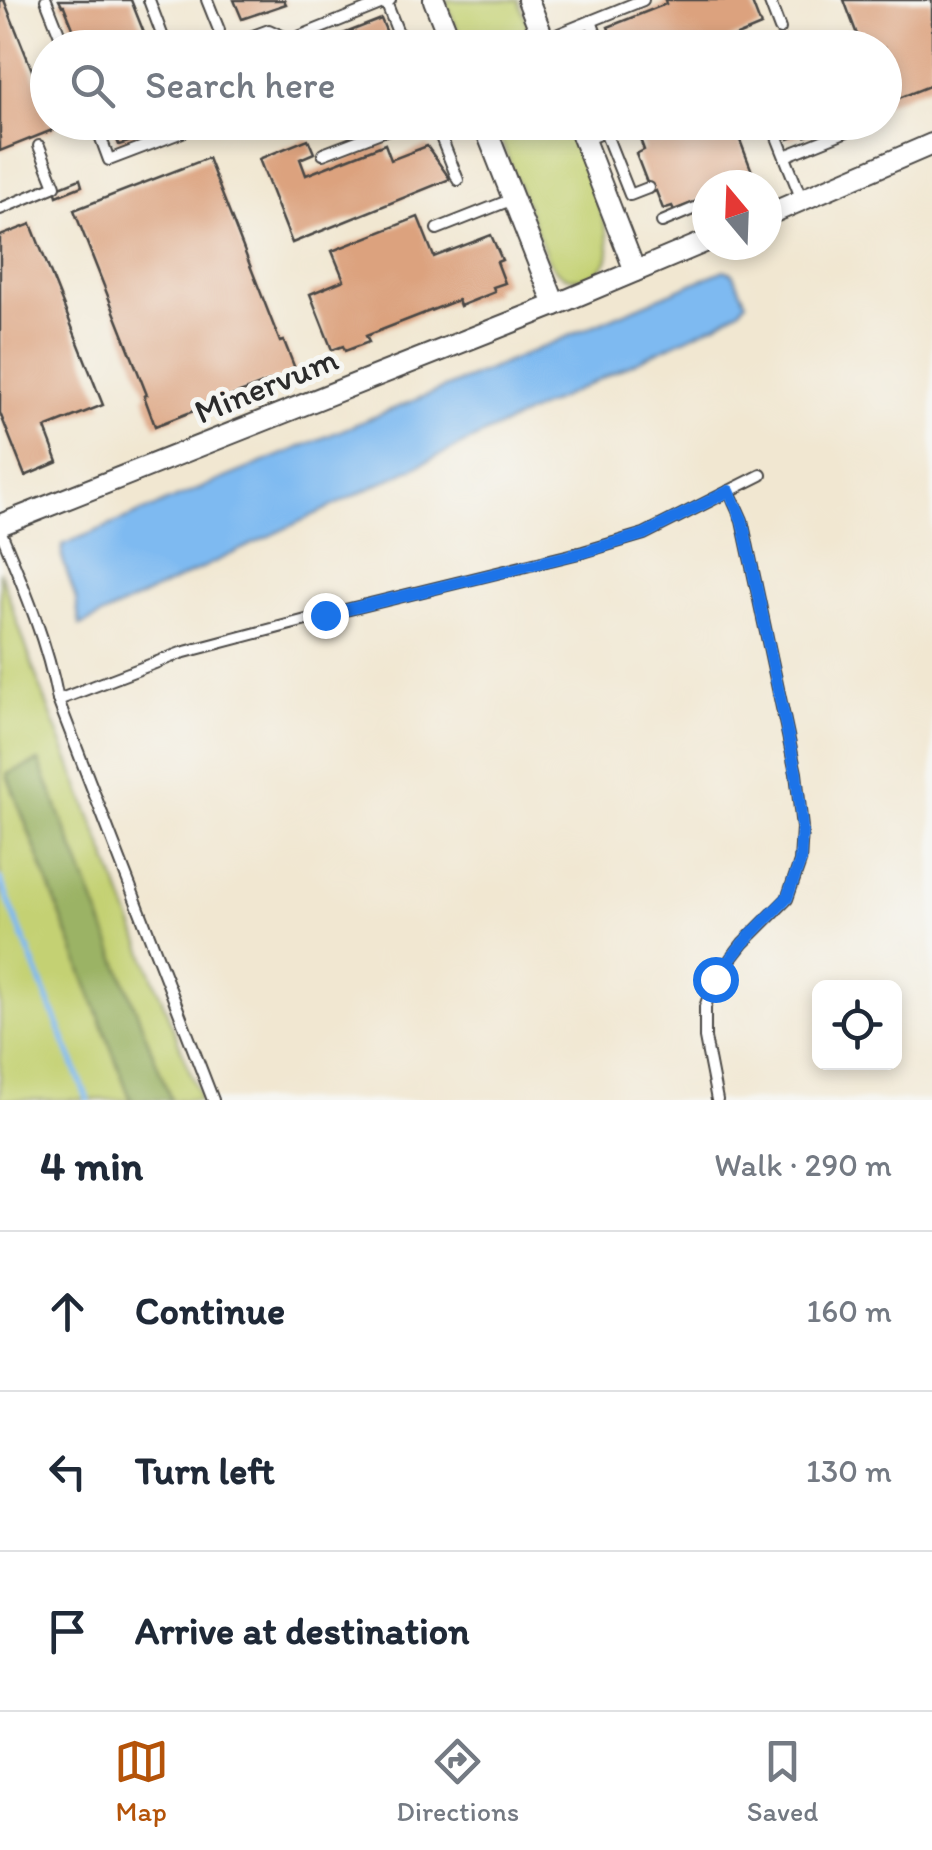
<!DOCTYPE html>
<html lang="en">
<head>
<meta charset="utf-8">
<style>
  :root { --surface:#fff; --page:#f6f6f7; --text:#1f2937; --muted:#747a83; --line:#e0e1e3; --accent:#b45309 }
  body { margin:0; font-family:Itim,sans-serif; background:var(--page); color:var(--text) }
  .controls { position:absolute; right:30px; bottom:30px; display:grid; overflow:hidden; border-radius:15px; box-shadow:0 5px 15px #0003 }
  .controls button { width:90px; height:90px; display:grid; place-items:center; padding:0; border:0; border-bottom:2px solid var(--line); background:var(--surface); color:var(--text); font:50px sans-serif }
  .compass { position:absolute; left:692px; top:170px; width:90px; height:90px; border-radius:50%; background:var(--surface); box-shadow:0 5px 15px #0003; rotate:341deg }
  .stop { position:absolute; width:30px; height:30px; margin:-22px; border:8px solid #1a73e8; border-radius:50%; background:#fff }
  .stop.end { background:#1a73e8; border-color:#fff; box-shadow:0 2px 10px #0008 }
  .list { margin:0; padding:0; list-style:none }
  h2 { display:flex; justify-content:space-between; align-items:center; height:130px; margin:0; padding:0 40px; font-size:42px }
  h2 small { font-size:32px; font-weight:400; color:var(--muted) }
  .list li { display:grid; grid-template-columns:65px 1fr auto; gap:30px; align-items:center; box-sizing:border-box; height:160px; padding:0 40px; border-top:2px solid var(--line) }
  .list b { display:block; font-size:38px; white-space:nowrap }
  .list em { font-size:32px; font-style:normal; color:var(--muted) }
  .icon { flex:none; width:55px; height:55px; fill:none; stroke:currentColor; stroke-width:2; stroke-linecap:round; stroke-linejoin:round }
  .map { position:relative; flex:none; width:932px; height:1100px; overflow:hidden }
  .search { position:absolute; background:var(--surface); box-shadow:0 5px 15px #0003; left:30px; right:30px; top:30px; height:110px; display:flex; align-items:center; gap:25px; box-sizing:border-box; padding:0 35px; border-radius:55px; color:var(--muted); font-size:38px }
  .sheet { height:610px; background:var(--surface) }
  nav { display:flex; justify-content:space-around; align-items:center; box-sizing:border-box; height:140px; border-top:2px solid var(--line); background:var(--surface); font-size:28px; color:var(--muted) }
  nav a { display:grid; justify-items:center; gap:5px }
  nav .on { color:var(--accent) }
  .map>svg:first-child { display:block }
  .green { fill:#c4d173; stroke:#787e4f; stroke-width:2.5 }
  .forest { fill:#9bb365; stroke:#636f48; stroke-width:2.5 }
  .water { fill:#7ebaf1; stroke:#54728e; stroke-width:2.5 }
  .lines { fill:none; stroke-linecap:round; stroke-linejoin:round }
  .stream { stroke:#7ebaf1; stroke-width:6 }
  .building { fill:#dca27e }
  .lane-casing { stroke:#494744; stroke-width:14 }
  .street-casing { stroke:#494744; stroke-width:24 }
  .lane { stroke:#fff; stroke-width:10 }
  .street { stroke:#fff; stroke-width:20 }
  .route { stroke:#1a73e8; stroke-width:12 }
  .labels { text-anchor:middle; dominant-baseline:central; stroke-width:10; stroke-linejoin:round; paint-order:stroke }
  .street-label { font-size:35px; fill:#2b2b2b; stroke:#f6f6f2 }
</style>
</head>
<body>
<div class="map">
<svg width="932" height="1100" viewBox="0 0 932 1100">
  <rect width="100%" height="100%" fill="#f6f6f2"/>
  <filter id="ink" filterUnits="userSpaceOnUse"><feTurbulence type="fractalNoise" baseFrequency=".01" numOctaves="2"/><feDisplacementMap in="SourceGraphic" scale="20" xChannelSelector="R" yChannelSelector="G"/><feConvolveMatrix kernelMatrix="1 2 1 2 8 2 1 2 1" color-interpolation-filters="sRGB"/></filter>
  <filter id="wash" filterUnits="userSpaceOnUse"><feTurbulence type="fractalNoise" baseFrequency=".0048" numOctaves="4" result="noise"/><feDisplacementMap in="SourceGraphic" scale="40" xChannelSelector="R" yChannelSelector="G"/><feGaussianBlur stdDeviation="2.25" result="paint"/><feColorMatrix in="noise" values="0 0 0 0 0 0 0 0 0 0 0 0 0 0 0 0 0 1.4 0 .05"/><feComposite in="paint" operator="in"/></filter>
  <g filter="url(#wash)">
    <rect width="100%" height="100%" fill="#f1e7d1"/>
    <!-- green -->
    <g class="green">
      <path d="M445,0H518L537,47H464Z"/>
      <path d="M494,123H566C576,150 616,232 608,258C605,267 594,275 585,277C566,281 556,273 547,258Z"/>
      <path d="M0,571L35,673L201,1100H171L47,781L7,775L131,1100H0Z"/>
    </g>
    <!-- forest -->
    <path class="forest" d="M39,761L47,781L171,1100H131L7,774Z"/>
    <!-- water -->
    <path class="water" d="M724,270L733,273L746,302L739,310L718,323L80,626L76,599L62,557V545L498,366Z"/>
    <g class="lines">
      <!-- stream -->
      <path class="stream" d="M0,879L88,1100"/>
    </g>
    <g id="blocks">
      <!-- building -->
      <g class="building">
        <path d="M0,0H4L48,110V122H52L55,129L0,151Z"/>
        <path d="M59,0H131L150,48H81L64,6H62Z"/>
        <path d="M234,0H284L286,4L242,19Z"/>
        <path d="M665,0H751L761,26L708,48H616L608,27L666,4Z"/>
        <path d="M844,0H932V85L884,104V48H862Z"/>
        <path d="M381,19L388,35L391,34L396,45L391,48H328L325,41Z"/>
        <path d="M271,35L276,48H239Z"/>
        <path d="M110,122H174V123L163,127V129L144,135L145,137L119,145Z"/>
        <path d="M634,122H733L753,174L725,185H707V192L703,194L705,198L674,210L672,206L663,209L656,191L651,193L636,154L644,150Z"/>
        <path d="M782,122H831V123L817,128L818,131L806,136L805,133L789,139Z"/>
        <path d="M308,139L314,153L300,159L306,175L385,144L391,160L427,146L450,179L292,243L259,159Z"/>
        <path d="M208,158L280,342L284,341L296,371L155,426L144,396L147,395L74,210Z"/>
        <path d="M80,179L82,186L57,196L55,189Z"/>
        <path d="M418,217L434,257L491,235L502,260L497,262L505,283L493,287L495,292L460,306L458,300L366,336L369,342L345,351L343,346L332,350L310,294L344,280L332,251Z"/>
        <path d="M31,224L103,405L45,428L58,462L25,476L0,413V236Z"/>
      </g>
    </g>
  </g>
  <g filter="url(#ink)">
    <use href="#blocks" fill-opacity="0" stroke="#494744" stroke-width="2.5"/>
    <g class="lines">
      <defs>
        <g id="lane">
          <path d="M46,0L65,48"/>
          <path d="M149,0L167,48"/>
          <path d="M207,0L219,30"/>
          <path d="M769,0L780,29"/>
          <path d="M386,2L404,48"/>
          <path d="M591,21L601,48"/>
          <path d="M544,40L643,0"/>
          <path d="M227,48L226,46L269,30L291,40L390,0"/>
          <path d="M95,122L109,160L198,126L197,122"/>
          <path d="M435,122L458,180"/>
          <path d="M771,122L802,200"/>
          <path d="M605,132L630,195L648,188"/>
          <path d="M584,140L629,122"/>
          <path d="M323,154L407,122"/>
          <path d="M785,156L847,131"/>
          <path d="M0,209L55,186L39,146"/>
          <path d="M662,222L707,203"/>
          <path d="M437,229L513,199"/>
          <path d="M0,530C23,585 47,641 58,700L213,1100"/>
          <path d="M58,700L181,653L325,615L583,552L644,534L761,475"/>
          <path d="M717,1100L705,1038V1007L715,979L743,943L787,899L800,862L802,828L796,773L742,520L729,491"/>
        </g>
        <g id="street">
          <path d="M434,0L453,48"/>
          <path d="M528,0L547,48"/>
          <path d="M483,122L555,305"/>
          <path d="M577,122L635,271"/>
          <path d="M767,215L932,144"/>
          <path d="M0,525L555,305L707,241"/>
        </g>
      </defs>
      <!-- lane casing -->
      <use href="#lane" class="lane-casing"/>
      <!-- street casing -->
      <use href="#street" class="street-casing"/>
      <!-- lane -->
      <use href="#lane" class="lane"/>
      <!-- street -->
      <use href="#street" class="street"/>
    </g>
  </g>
  <g class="lines" filter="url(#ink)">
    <!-- route -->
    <path class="route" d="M325,615L584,552L644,534L729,491L742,520L796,773L802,828L800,862L787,898L743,943L715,979"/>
  </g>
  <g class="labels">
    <!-- street labels -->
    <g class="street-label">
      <text transform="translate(266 385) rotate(-22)">Minervum</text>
    </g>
  </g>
</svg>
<div class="controls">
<button><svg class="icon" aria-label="locate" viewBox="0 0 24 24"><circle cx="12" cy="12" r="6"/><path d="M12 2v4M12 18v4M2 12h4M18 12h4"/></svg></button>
</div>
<svg class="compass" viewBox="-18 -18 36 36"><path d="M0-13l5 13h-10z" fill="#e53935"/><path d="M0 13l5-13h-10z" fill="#747a83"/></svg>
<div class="stop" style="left:715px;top:979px"></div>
<div class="stop end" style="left:325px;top:615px"></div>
<div class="search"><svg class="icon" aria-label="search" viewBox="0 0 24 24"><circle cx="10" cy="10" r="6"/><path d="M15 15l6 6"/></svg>Search here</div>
</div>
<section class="sheet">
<h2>4 min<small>Walk · 290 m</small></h2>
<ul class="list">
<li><svg class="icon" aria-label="ahead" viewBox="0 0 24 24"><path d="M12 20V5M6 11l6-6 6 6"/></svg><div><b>Continue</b></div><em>160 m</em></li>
<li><svg class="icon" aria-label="left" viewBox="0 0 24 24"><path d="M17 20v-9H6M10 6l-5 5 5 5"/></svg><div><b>Turn left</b></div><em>130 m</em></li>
<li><svg class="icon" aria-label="arrive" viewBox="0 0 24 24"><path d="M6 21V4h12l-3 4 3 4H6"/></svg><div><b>Arrive at destination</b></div></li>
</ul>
</section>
<nav>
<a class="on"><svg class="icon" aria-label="map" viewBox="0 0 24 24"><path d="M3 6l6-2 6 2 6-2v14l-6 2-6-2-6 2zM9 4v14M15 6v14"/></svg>Map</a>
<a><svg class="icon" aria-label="directions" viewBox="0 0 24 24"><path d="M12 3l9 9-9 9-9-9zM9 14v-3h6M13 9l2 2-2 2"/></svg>Directions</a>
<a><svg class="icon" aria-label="saved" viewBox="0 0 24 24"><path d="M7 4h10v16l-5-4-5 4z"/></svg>Saved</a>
</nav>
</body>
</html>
